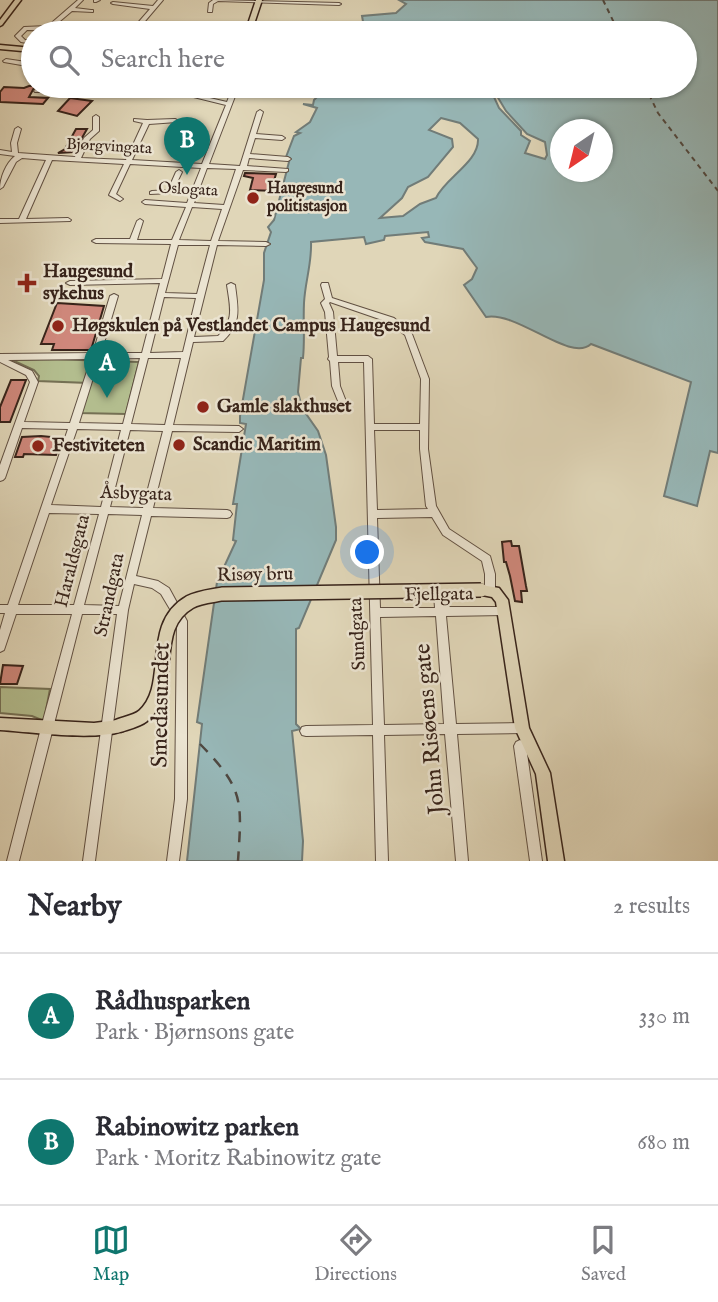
<!DOCTYPE html>
<html lang="en">
<head>
<meta charset="utf-8">
<style>
  :root { --surface:#fff; --page:#f7f7f7; --text:#2b2b33; --muted:#7c7c81; --line:#e1e1e2; --accent:#0f766e }
  body { margin:0; font-family:"IM FELL English",serif; background:var(--page); color:var(--text) }
  .compass { position:absolute; left:550px; top:119px; width:63px; height:63px; border-radius:50%; background:var(--surface); box-shadow:0 2px 5px #0004; rotate:215deg }
  .you { position:absolute; left:368px; top:553px; width:24px; height:24px; margin:-18px; border:5px solid #fff; border-radius:50%; background:#1a73e8; box-shadow:0 0 0 10px #1a73e833 }
  .badge { display:grid; place-items:center; width:46px; height:46px; border-radius:50%; background:var(--accent); color:#fff; font-size:23px; font-weight:700 }
  .pin { position:absolute; translate:-50% -58px; filter:drop-shadow(0 2px 4px #0008) }
  .pin::after { content:''; position:absolute; top:37px; width:24px; height:21px; background:inherit; clip-path:polygon(0 0,100% 0,50% 100%) }
  .list { margin:0; padding:0; list-style:none }
  h2 { display:flex; justify-content:space-between; align-items:center; height:91px; margin:0; padding:0 28px; font-size:30px }
  h2 small { font-size:23px; font-weight:400; color:var(--muted) }
  .list li { display:grid; grid-template-columns:46px 1fr auto; gap:21px; align-items:center; box-sizing:border-box; height:126px; padding:0 28px; border-top:2px solid var(--line) }
  .list b { display:block; font-size:26px; white-space:nowrap }
  .list p { margin:0; font-size:23px; white-space:nowrap; color:var(--muted) }
  .list em { font-size:23px; font-style:normal; color:var(--muted) }
  .icon { flex:none; width:38px; height:38px; fill:none; stroke:currentColor; stroke-width:2; stroke-linecap:round; stroke-linejoin:round }
  .map { position:relative; flex:none; width:718px; height:861px; overflow:hidden }
  .search { position:absolute; background:var(--surface); box-shadow:0 2px 5px #0004; left:21px; right:21px; top:21px; height:77px; display:flex; align-items:center; gap:18px; box-sizing:border-box; padding:0 24px; border-radius:38px; color:var(--muted); font-size:26px }
  .sheet { height:343px; background:var(--surface) }
  nav { display:flex; justify-content:space-around; align-items:center; box-sizing:border-box; height:98px; border-top:2px solid var(--line); background:var(--surface); font-size:19px; color:var(--muted) }
  nav a { display:grid; justify-items:center; gap:4px }
  nav .on { color:var(--accent) }
  .map>svg:first-child { display:block }
  .green { fill:#b3bd8e; stroke:#757054; stroke-width:2 }
  .water { fill:#97b7b7; stroke:#717c78; stroke-width:2; fill-rule:evenodd }
  .lines { fill:none; stroke-linecap:round; stroke-linejoin:round }
  .ferry-far1 { stroke:#4f4841; stroke-width:2; stroke-dasharray:5 4.5; stroke-linecap:butt }
  .ferry { stroke:#4f4841; stroke-width:2.5; stroke-dasharray:11 9; stroke-linecap:butt }
  .building { fill:#d0887c; stroke:#37231a; stroke-width:2 }
  .minor-casing { stroke:#615042; stroke-width:2 }
  .major-casing { stroke:#37231a; stroke-width:3 }
  .minor { fill:#ebe4d1; fill-rule:evenodd }
  .major { fill:#e0d6b8; fill-rule:evenodd }
  .major-bridge-casing { stroke:#37231a; stroke-width:16; stroke-linecap:butt }
  .major-bridge { stroke:#e0d6b8; stroke-width:13 }
  .poi-dot { fill:#8f2418; stroke:#ebe4d1; stroke-width:2.5 }
  .labels { text-anchor:middle; dominant-baseline:central; stroke-width:5; stroke-linejoin:round; paint-order:stroke }
  .far-street-label { font-size:16px; fill:#37231a; stroke:#ebe4d1 }
  .far-poi-label { font-size:16px; font-weight:bold; fill:#37231a; stroke:#ebe4d1; text-anchor:start }
  .poi-label { font-size:19px; font-weight:bold; fill:#37231a; stroke:#ebe4d1; text-anchor:start }
  .street-label { font-size:19px; fill:#37231a; stroke:#ebe4d1 }
  .near-street-label { font-size:23px; fill:#37231a; stroke:#ebe4d1 }
</style>
</head>
<body>
<div class="map">
<svg width="718" height="861" viewBox="0 0 718 861">
  <rect width="100%" height="100%" fill="#e0d6b8"/>
  <filter id="stains"><feTurbulence type="fractalNoise" baseFrequency=".00286" numOctaves="4"/><feColorMatrix values="0 0 0 0 .2 0 0 0 0 .09 0 0 0 0 .02 0 0 0 .5 -.17"/></filter>
  <radialGradient id="worn" r=".72"><stop offset=".6" stop-color="#630" stop-opacity="0"/><stop offset="1" stop-color="#630" stop-opacity=".3"/></radialGradient>
  <!-- green -->
  <g class="green">
    <path d="M50,359L139,362L126,414L78,413L88,383L38,381L39,376L34,370L12,360Z"/>
    <path d="M0,687L50,689L44,721L32,716L0,713Z"/>
  </g>
  <!-- water -->
  <path class="water" d="M399,0H718V453L710,451L697,506L664,496L691,382L591,344C570,363 518,311 486,317L464,285L472,279L477,268L463,249L425,242L422,238L429,237L428,232L385,236L384,240L366,244L364,237L311,242C312,263 305,282 304,303C303,323 305,339 303,358H301L298,392L302,408L318,431L326,455L336,527V540L299,628L296,629V724L301,729L292,731L303,841L302,861H187L202,724L197,722L217,582L236,541L233,540L237,504H233L246,424L240,423V416L264,280V253L271,232L268,227L274,220L290,158L286,157L294,136L300,133L296,132L310,122L317,108L303,104L313,105L314,100L318,96H324L328,86H489L499,108L521,131V135L530,141L525,153L545,159L547,155L545,142L527,134L506,111L491,86H685V33H365L362,16L396,13L406,4ZM441,118L460,123L478,139C479,162 445,178 436,198L420,204L403,216L380,218L402,198L408,187L428,177L453,147L452,139L429,130ZM560,130H602V172H560Z"/>
  <g class="lines">
    <!-- ferry-far1 -->
    <g class="ferry-far1">
      <path d="M603,0L619,33"/>
      <path d="M645,86L658,113L718,191"/>
    </g>
    <!-- ferry -->
    <path class="ferry" d="M200,744C244,789 242,800 238,861"/>
  </g>
  <!-- building -->
  <g class="building">
    <path d="M29,86H35L29,97L48,98L43,104L0,102V92L4,87L24,88Z"/>
    <path d="M70,98L92,101L77,116L58,111Z"/>
    <path d="M76,129H87L74,152L58,153L65,149Z"/>
    <path d="M245,173L276,174L273,184L280,187L279,191L250,190L253,178L244,176Z"/>
    <path d="M57,303L104,306L91,350H52L54,344H41Z"/>
    <path d="M11,380H26L10,422H0V407Z"/>
    <path d="M41,436L62,438L56,455L24,454L23,457H15L22,437Z"/>
    <path d="M511,541L512,546H519L526,586L527,591H521L522,602L515,601L510,576L506,562H504L502,542Z"/>
    <path d="M3,665L23,666L17,684H0Z"/>
  </g>
  <g class="lines">
    <defs>
      <g id="minor">
        <path d="M78,0H83L75,8L91,10H93V12L72,11L53,27L70,28L73,30L72,31L27,30L21,36L25,40H33V44L21,42L15,36L24,27L48,26Z"/>
        <path d="M94,0H100L96,2H94Z"/>
        <path d="M158,0H163L135,33H129L150,9L113,4L111,3L113,2L153,6Z"/>
        <path d="M213,0L339,3L341,4L339,5L218,1L213,4L212,12H208L209,3Z"/>
        <path d="M306,23L338,24L341,26L338,33H334L335,27L304,26V24Z"/>
        <path d="M6,59L33,63V67L4,62L3,61Z"/>
        <path d="M38,86H44L39,92H35L34,91Z"/>
        <path d="M149,86H158L227,102L233,86H239L209,164L240,166L257,112L260,110L263,112L256,134L282,136L285,138L282,140L255,138L250,154L288,157L291,159L288,161L249,158L247,166L288,169V171L286,172L243,170L218,241L266,242L270,244L266,246L217,245L194,337L218,336C235,321 230,306 227,285L231,283L235,285C238,309 242,323 223,341L193,342L173,425L239,426L243,429L239,432L172,431L153,508L227,510L230,511L232,514L230,517L227,518L151,516L136,576L158,581L169,588L187,621V799L179,861H167L175,799L177,621L161,594L152,588L134,584L128,610L95,861H83L117,614H82L54,724L50,728L52,732L19,861H7L40,732L44,727L42,724L72,614H16L4,650L0,652V630L5,613H0V605H8L68,429L22,428L5,478L3,480L0,481V465L30,382L26,375L0,362V354L93,353L110,296L114,294L118,296L101,353H142L160,283L70,285L66,283L70,281L162,279L171,244L96,243L92,241L96,239H130L137,221L140,219L143,221L137,240H172L186,207L145,204L142,202L145,200L187,203L201,168L130,164L116,194L123,199L120,201L109,195L124,164L52,160L26,219L68,218L71,220L70,221L0,223V219H19L46,160L22,158L16,162L3,187L0,189C0,178 6,163 15,156L0,154V150L12,152L11,143L15,129L18,127L21,129L17,143L18,153L75,157L84,138L93,130V117L96,115L99,117V131L90,139L81,158L126,160L143,123L134,121V119L147,120L175,119L177,120V122L149,124L132,160L202,164L226,105ZM207,168L236,169L224,205L194,203ZM192,207L222,209L211,241L179,240ZM178,245H210L197,294L165,293ZM164,297L196,298L183,352L150,353ZM140,358L123,424L79,423L99,359ZM148,358H181L165,425L131,424ZM91,359L70,423L24,422L38,382L32,371L8,360ZM77,429L121,430L101,507L51,505ZM130,430L163,431L143,508L110,507ZM49,513L99,514L74,605H18ZM108,514L142,515L119,606L84,605Z"/>
        <path d="M179,170L182,172L172,193L150,194V192L152,191L168,190L176,172Z"/>
        <path d="M322,283H328L332,298L394,318L412,334L429,379L428,449L436,506L449,529L490,556L495,574V591L494,594L490,595L486,594L485,591V574L482,561L443,535L432,517L377,518L380,608H435L434,594L435,591L439,590L443,591L445,607H504L508,608L509,611L508,614L504,615L446,616L456,724L522,723L526,724L528,728L526,732L522,733L457,734L468,861H456L445,734L384,735L388,861H376L373,735L306,736L302,735L300,731L302,727L306,726L373,725L364,362H338L340,386L349,409L348,411H342L332,386L330,361L328,359L329,357L325,312L321,303L325,299L321,285ZM330,302L388,322L405,335L421,379L420,424H374L372,359L368,356H337L333,312L329,303ZM374,430H420V449L426,506L428,509L377,510ZM436,616L444,724L384,725L380,617Z"/>
        <path d="M520,740L524,742L526,746L542,861H530L514,746L516,742Z"/>
      </g>
      <g id="major">
        <path d="M15,0H21L2,25L0,26V20Z"/>
        <path d="M256,0H262L251,33H245Z"/>
        <path d="M0,45L33,48V52L0,49Z"/>
        <path d="M481,585L499,588L508,600L529,728L550,773L564,861H548L536,774L515,728L496,602L492,597L477,594L475,590L477,586Z"/>
        <path d="M0,718L94,723L118,720L123,721L125,726L123,731C94,741 32,732 0,730Z"/>
      </g>
    </defs>
    <!-- minor casing -->
    <use href="#minor" class="minor-casing"/>
    <!-- major casing -->
    <use href="#major" class="major-casing"/>
    <!-- minor -->
    <use href="#minor" class="minor"/>
    <!-- major -->
    <use href="#major" class="major"/>
    <defs>
      <path id="major-bridge" d="M118,726C126,723 137,721 143,716C177,686 146,627 190,602C199,597 212,596 222,594L481,590"/>
    </defs>
    <!-- major-bridge casing -->
    <use href="#major-bridge" class="major-bridge-casing"/>
    <!-- major-bridge -->
    <use href="#major-bridge" class="major-bridge"/>
  </g>
  <!-- markers -->
  <g class="poi-dot">
    <circle cx="253" cy="198" r="7"/>
    <path d="M23.5 272.5h7v7h7v7h-7v7h-7v-7h-7v-7h7z"/>
    <circle cx="58" cy="326" r="7"/>
    <circle cx="203" cy="407" r="7"/>
    <circle cx="179" cy="445" r="7"/>
    <circle cx="38" cy="446" r="7"/>
  </g>
  <g class="labels">
    <!-- far-street labels -->
    <g class="far-street-label">
      <text transform="translate(109 147) rotate(3)">Bjørgvingata</text>
      <text transform="translate(188 190) rotate(3)">Oslogata</text>
    </g>
    <!-- far-poi labels -->
    <g class="far-poi-label">
      <text x="267" y="189">Haugesund<tspan x="267" dy="18">politistasjon</tspan></text>
    </g>
    <!-- poi labels -->
    <g class="poi-label">
      <text x="43" y="272">Haugesund<tspan x="43" dy="22">sykehus</tspan></text>
      <text x="72" y="326">Høgskulen på Vestlandet Campus Haugesund</text>
      <text x="217" y="407">Gamle slakthuset</text>
      <text x="193" y="445">Scandic Maritim</text>
      <text x="52" y="446">Festiviteten</text>
    </g>
    <!-- street labels -->
    <g class="street-label">
      <text transform="translate(136 494) rotate(2)">Åsbygata</text>
      <text transform="translate(73 561) rotate(-76)">Haraldsgata</text>
      <text transform="translate(255 575) rotate(-1)">Risøy bru</text>
      <text transform="translate(110 595) rotate(-78)">Strandgata</text>
      <text transform="translate(439 595) rotate(-1)">Fjellgata</text>
      <text transform="translate(358 634) rotate(-93)">Sundgata</text>
    </g>
    <!-- near-street labels -->
    <g class="near-street-label">
      <text transform="translate(161 705) rotate(-89)">Smedasundet</text>
      <text transform="translate(430 729) rotate(-95)">John Risøens gate</text>
    </g>
  </g>
  <rect width="100%" height="100%" filter="url(#stains)"/>
  <rect width="100%" height="100%" fill="url(#worn)"/>
</svg>
<svg class="compass" viewBox="-18 -18 36 36"><path d="M0-13l5 13h-10z" fill="#e53935"/><path d="M0 13l5-13h-10z" fill="#7c7c81"/></svg>
<div class="you"></div>
<div class="pin badge" style="left:107px;top:398px">A</div>
<div class="pin badge" style="left:187px;top:175px">B</div>
<div class="search"><svg class="icon" aria-label="search" viewBox="0 0 24 24"><circle cx="10" cy="10" r="6"/><path d="M15 15l6 6"/></svg>Search here</div>
</div>
<section class="sheet">
<h2>Nearby<small>2 results</small></h2>
<ul class="list">
<li><span class="badge">A</span><div><b>Rådhusparken</b><p>Park · Bjørnsons gate</p></div><em>330 m</em></li>
<li><span class="badge">B</span><div><b>Rabinowitz parken</b><p>Park · Moritz Rabinowitz gate</p></div><em>680 m</em></li>
</ul>
</section>
<nav>
<a class="on"><svg class="icon" aria-label="map" viewBox="0 0 24 24"><path d="M3 6l6-2 6 2 6-2v14l-6 2-6-2-6 2zM9 4v14M15 6v14"/></svg>Map</a>
<a><svg class="icon" aria-label="directions" viewBox="0 0 24 24"><path d="M12 3l9 9-9 9-9-9zM9 14v-3h6M13 9l2 2-2 2"/></svg>Directions</a>
<a><svg class="icon" aria-label="saved" viewBox="0 0 24 24"><path d="M7 4h10v16l-5-4-5 4z"/></svg>Saved</a>
</nav>
</body>
</html>
